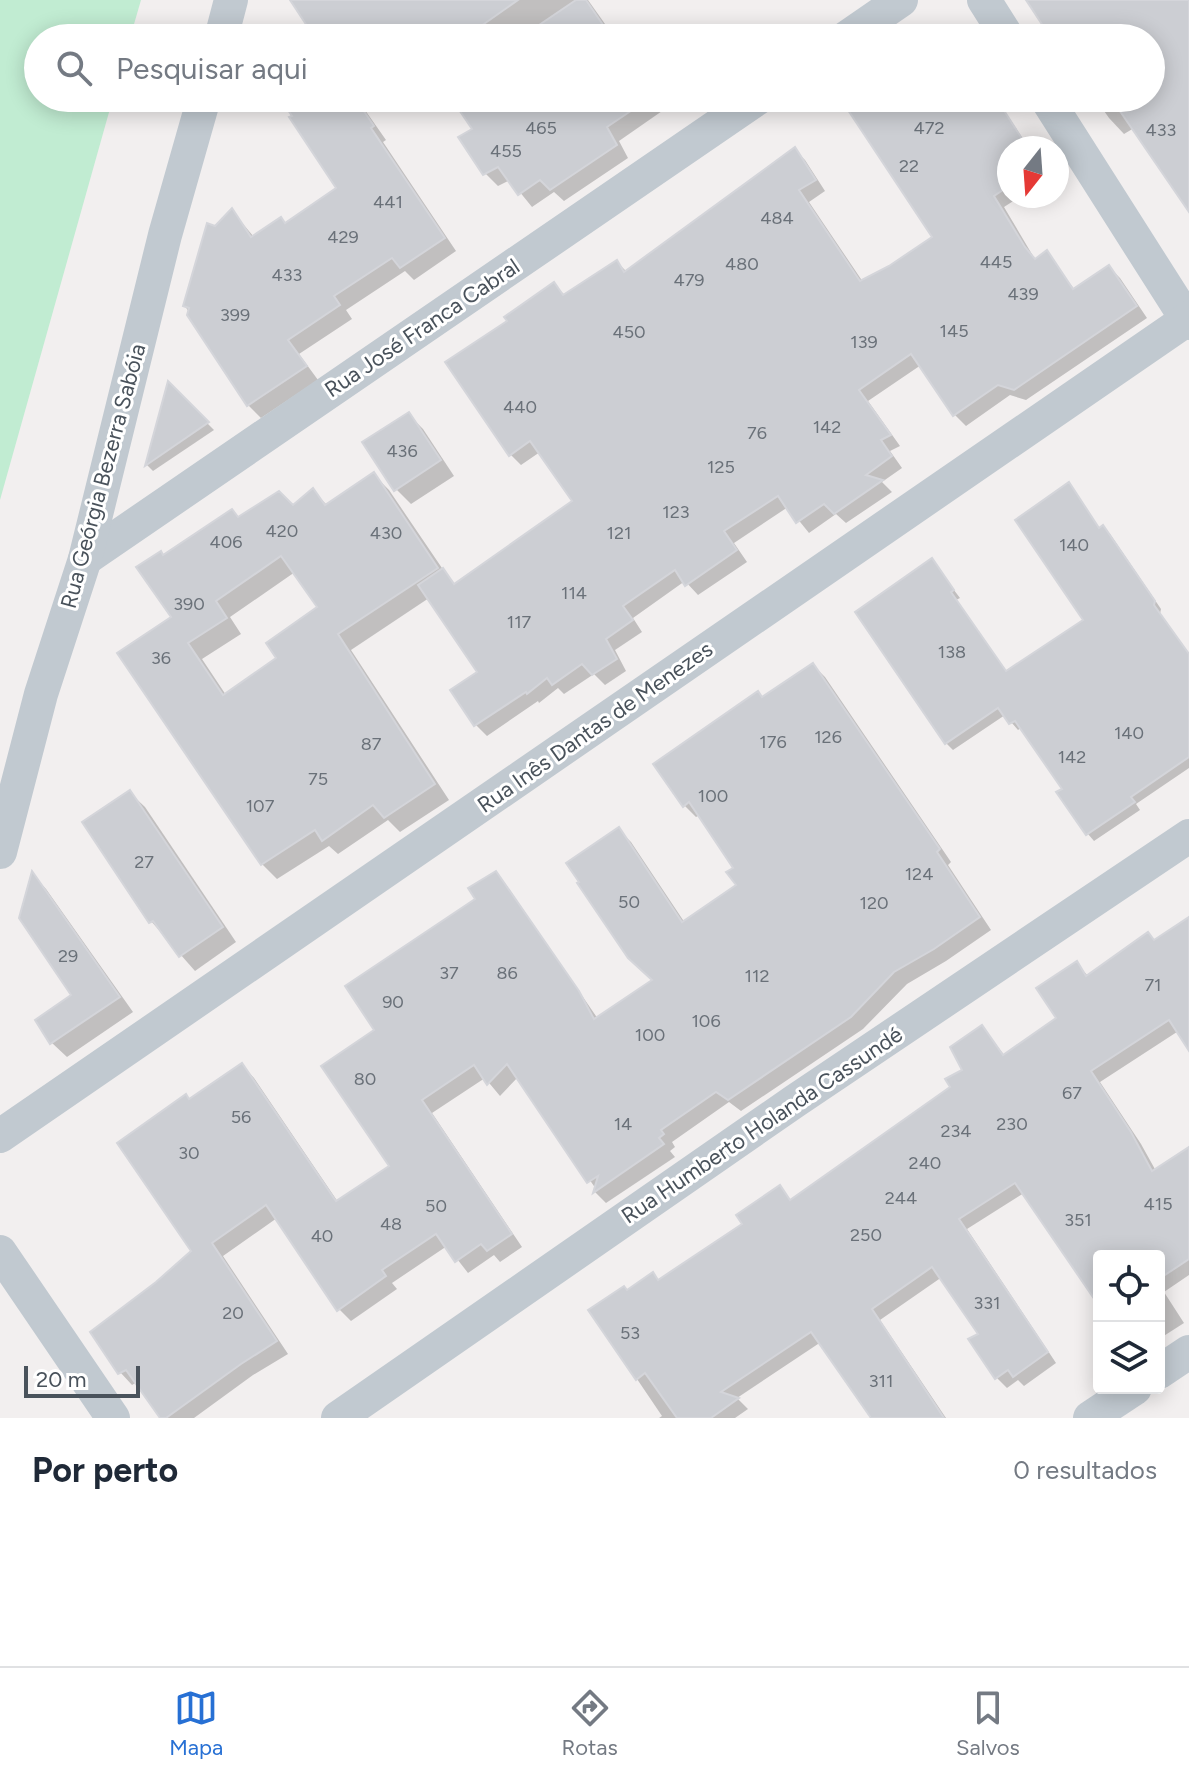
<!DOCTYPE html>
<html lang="pt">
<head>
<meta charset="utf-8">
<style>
  :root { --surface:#fff; --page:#f2f2f3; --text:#1f2937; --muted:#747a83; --line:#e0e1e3; --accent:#2770d4 }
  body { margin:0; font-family:Figtree,sans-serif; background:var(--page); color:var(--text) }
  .controls { position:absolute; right:24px; bottom:24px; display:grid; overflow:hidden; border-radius:8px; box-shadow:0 4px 20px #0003 }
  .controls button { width:72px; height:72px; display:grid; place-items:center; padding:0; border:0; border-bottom:2px solid var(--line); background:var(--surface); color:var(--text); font:40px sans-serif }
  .compass { position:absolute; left:997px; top:136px; width:72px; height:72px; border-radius:50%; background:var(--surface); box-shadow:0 4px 20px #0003; rotate:197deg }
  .scale { position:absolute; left:24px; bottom:20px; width:116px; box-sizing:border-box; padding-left:8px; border:4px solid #49525b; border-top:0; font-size:22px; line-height:28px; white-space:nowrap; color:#49525b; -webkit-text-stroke:6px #fff; paint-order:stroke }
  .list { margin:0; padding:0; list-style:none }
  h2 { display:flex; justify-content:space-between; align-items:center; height:104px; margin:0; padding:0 32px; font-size:34px }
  h2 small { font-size:26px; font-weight:400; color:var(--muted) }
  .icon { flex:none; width:44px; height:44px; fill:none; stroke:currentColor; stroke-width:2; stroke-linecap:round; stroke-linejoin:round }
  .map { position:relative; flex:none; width:1189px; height:1418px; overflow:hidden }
  .search { position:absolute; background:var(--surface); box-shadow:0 4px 20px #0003; left:24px; right:24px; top:24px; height:88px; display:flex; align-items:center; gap:20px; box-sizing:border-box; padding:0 28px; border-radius:44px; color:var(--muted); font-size:30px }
  .sheet { height:248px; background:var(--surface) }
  nav { display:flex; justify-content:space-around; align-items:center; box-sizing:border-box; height:112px; border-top:2px solid var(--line); background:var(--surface); font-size:22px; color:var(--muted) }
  nav a { display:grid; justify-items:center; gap:4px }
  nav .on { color:var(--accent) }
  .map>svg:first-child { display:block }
  .green { fill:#c1ecd2 }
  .shadow { fill:#0003; fill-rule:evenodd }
  .building { fill:#ccced3; stroke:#d4d5da; stroke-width:2; fill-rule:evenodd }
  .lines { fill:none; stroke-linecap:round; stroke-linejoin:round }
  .minor { stroke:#c1c9d0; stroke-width:34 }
  .labels { text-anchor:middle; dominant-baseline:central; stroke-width:6; stroke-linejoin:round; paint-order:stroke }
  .number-label { font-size:18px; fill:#6a7179 }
  .street-label { font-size:22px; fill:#49525b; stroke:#fff }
</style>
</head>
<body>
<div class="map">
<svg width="1189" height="1418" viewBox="0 0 1189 1418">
  <rect width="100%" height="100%" fill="#f2efef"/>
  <!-- green -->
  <path class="green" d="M0,0H141L130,38H38V98H113L0,500Z"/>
  <!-- shadow -->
  <g class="shadow">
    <path d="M310,0H588L615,38H317Z"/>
    <path d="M1029,0H1189V209L1134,128L1124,134L1109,118L1095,98H1151V38H1054Z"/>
    <path d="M942,24L954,38H922Z"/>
    <path d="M282,98H383L365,110L386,140L383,142L456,251L414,280L405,271L346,310L352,319L299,354L318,380L261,418L248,405L185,306L215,228L232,211L254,237L286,224L338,189Z"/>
    <path d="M454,98H658L665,109L619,141L628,158L564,201L554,192L532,207L510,180L498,186L485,173L475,130Z"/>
    <path d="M873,98H996L1029,148H1009V196H1021L1004,207L1036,261L1046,253L1075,290L1109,267L1120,278L1147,318L1026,400L1010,395L966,426L955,415L921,365L868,401L900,446L890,451L902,468L882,482L892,492L846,523L836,514L809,533L788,507L734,543L747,562L698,595L685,581L633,618L642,632L615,650L626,671L605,685L594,674L564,694L558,688L539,703L538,701L487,736L476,725L480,672L429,598L351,650L449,800L400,832L388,820L338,854L329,846L277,879L262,864L174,618L164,557L239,519L293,508L313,491L328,506L374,475L389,490L444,571L456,585L574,502L540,452L521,465L510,454L509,321L554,285L566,296L617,262L627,272L794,149L805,160L825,191L809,202L863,282L935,237ZM295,572L319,608L279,659L226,695L202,659L241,634L230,617Z"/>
    <path d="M169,385L214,430L153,471L147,465Z"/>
    <path d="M408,414L423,429L454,476L411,504L396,489Z"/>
    <path d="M1069,485L1100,529L1103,527L1110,534L1161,609L1160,614L1189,654V768L1136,804L1140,810L1094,841L1088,834L1065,790L1022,727L1018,730L1005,715L953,750L946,743L932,561L960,598L956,600L1007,673L1085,620Z"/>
    <path d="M813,665L825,677L951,862L948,865L991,930L946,961L907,984L863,1029L741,1111L729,1102L672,1142L675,1147L670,1151L675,1157L606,1203L595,1192L596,1189L518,1077L500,1096L485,1078L432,1113L522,1247L500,1262L494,1255L468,1273L447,1246L392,1283L397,1289L351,1321L339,1309L277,1218L223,1256L288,1354L253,1375L194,1418H163L137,1382L132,1385L120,1372L157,1284L193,1251L190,1101L242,1065L254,1078L338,1202L392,1166L377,1030L495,874L507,886L598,1019L655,981L619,830L631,842L685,923L739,886L736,869L698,816L696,817L684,805L762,699Z"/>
    <path d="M130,793L145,807L236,942L195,971L151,921Z"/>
    <path d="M33,875L46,889L133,1012L67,1057L52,1043L74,995Z"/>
    <path d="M1189,919V1033L1180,1030L1100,1082L1141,1144L1156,1171L1189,1148V1275L1164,1292L1184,1323L1159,1339V1256H1099V1302L1024,1193L967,1229L1056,1363L1024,1386L1018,1380L1007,1388L997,1378L971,1340L981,1335L942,1277L880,1320L946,1418H873L821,1342L737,1398L748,1409L735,1418H659L662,1416L591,1311L627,1293L660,1282L745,1224L780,1188L792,1201L953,1087L965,1071L982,1027L1005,1056L1059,1019L1077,964L1089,977L1155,942Z"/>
  </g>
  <!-- building -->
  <g class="building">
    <path d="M290,0H518L464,38H315Z"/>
    <path d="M576,0H586L612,38H520Z"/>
    <path d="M1026,0H1189V212L1111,98H1151V38H1051Z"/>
    <path d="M280,98H355L374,126L371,128L445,238L400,268L392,258L334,296L340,305L288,340L307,366L247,406L187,315L189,308L183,306L207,223L215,226L232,208L251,237L281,217L285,223L336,188L289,117L292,116Z"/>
    <path d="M451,98H650L607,127L617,145L550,190L540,180L518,195L498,167L483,175L458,137L472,129Z"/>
    <path d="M840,98H996L1028,148H1009V186L994,196L1025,247L1035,259L1047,250L1073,289L1109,265L1137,306L1014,390L998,385L953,416L911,354L859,390L891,435L881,440L892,456L866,475L883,480L834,514L824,504L796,523L778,496L724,531L737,550L685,586L675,570L623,606L633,620L606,639L617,659L592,675L582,664L552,685L547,678L527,694L526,692L474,726L450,690L477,672L418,585L443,568L454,584L572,501L530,441L509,456L445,362L507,321L504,317L554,282L563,295L617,260L624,272L795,147L816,180L799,190L860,281L889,266L932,237Z"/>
    <path d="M168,381L209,422L145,466Z"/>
    <path d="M409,412L441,460L394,491L362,442Z"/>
    <path d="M374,472L438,568L338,634L435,784L384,818L373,805L322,841L315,830L261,865L117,653L171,617L136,567L161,551L163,555L232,509L238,517L279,491L293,505L313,488L325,505ZM281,556L317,607L266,643L276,658L223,695L188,643L227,618L216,601Z"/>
    <path d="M1069,482L1099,528L1103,525L1155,601L1154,605L1189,654V757L1131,797L1135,802L1086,835L1056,792L1062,789L1015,721L1009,724L998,708L945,744L855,612L932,558L954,590L951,592L1006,671L1083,620L1015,520Z"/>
    <path d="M813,663L940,849L937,852L980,917L934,949L894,972L851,1017L728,1100L716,1092L661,1130L664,1134L659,1138L664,1144L593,1193L598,1176L587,1183L507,1064L487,1085L474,1065L422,1100L512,1234L487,1251L481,1244L455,1262L436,1234L382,1270L386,1276L337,1311L266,1205L212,1243L277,1341L241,1364L166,1418H160L126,1370L118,1374L90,1332L156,1282L191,1251L117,1143L186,1094L189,1099L242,1063L336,1201L389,1166L321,1066L374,1030L345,986L475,899L468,888L496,871L579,991L594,1019L652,980L628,958L577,883L579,882L566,863L619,827L682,922L736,885L726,872L733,868L689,802L683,807L653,764L758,691L762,697Z"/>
    <path d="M130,790L223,927L179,957L153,921L149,923L82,822Z"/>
    <path d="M32,871L120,997L50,1044L35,1020L71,995L19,918Z"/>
    <path d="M1189,917V1051L1169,1020L1091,1071L1131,1132L1152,1171L1189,1147V1259L1159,1279V1256H1099V1306L1015,1183L959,1219L1048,1352L1013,1377L1008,1370L995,1379L968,1339L978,1334L932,1267L872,1309L944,1418H871L811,1332L721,1392L739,1398L711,1418H677L645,1373L636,1380L588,1310L624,1286L627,1290L653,1272L658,1280L742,1224L736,1215L780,1185L790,1200L950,1087L945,1079L962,1070L950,1047L982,1025L1003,1055L1056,1018L1036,988L1077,961L1086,976L1148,932L1154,940Z"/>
  </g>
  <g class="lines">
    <!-- minor -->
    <g class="minor">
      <path d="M984,0L1008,38"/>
      <path d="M221,38L231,0"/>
      <path d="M846,38L901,0"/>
      <path d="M1046,98L1189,323"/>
      <path d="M85,559L758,98"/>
      <path d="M0,852L41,694L85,559L165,235L204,98"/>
      <path d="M0,1136L1189,318"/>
      <path d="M0,1252L113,1418"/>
      <path d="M1159,1372L1189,1352"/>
      <path d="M338,1418L795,1101L1189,836"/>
      <path d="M1090,1418L1135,1388"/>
    </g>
  </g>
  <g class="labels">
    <!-- number labels -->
    <g class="number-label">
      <text x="541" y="128">465</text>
      <text x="929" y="128">472</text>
      <text x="1161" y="130">433</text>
      <text x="506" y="151">455</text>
      <text x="909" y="166">22</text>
      <text x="388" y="202">441</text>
      <text x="777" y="218">484</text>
      <text x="343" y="237">429</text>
      <text x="996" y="262">445</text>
      <text x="742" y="264">480</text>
      <text x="287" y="275">433</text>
      <text x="689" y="280">479</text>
      <text x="1023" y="294">439</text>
      <text x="235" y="315">399</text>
      <text x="954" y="331">145</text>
      <text x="629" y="332">450</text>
      <text x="864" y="342">139</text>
      <text x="520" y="407">440</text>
      <text x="827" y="427">142</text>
      <text x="757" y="433">76</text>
      <text x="402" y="451">436</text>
      <text x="721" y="467">125</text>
      <text x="676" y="512">123</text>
      <text x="282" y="531">420</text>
      <text x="386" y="533">430</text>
      <text x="619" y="533">121</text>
      <text x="226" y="542">406</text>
      <text x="1074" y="545">140</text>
      <text x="574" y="593">114</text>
      <text x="189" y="604">390</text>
      <text x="519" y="622">117</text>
      <text x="952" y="652">138</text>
      <text x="161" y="658">36</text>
      <text x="1129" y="733">140</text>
      <text x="828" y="737">126</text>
      <text x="773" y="742">176</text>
      <text x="371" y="744">87</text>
      <text x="1072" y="757">142</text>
      <text x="318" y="779">75</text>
      <text x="713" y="796">100</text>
      <text x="260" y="806">107</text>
      <text x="144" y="862">27</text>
      <text x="919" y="874">124</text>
      <text x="629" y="902">50</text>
      <text x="874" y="903">120</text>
      <text x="68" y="956">29</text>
      <text x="449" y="973">37</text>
      <text x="507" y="973">86</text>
      <text x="757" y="976">112</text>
      <text x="1153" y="985">71</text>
      <text x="393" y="1002">90</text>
      <text x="706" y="1021">106</text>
      <text x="650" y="1035">100</text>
      <text x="365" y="1079">80</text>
      <text x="1072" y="1093">67</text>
      <text x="241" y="1117">56</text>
      <text x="623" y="1124">14</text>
      <text x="1012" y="1124">230</text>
      <text x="956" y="1131">234</text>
      <text x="189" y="1153">30</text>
      <text x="925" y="1163">240</text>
      <text x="901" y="1198">244</text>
      <text x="1158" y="1204">415</text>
      <text x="436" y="1206">50</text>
      <text x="1078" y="1220">351</text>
      <text x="391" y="1224">48</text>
      <text x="866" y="1235">250</text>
      <text x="322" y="1236">40</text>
      <text x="987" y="1303">331</text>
      <text x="233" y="1313">20</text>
      <text x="630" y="1333">53</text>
      <text x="881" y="1381">311</text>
    </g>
    <!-- street labels -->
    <g class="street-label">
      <text transform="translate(422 328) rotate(-34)">Rua José Franca Cabral</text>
      <text transform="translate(103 476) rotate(-75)">Rua Geórgia Bezerra Sabóia</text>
      <text transform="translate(595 727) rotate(-35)">Rua Inês Dantas de Menezes</text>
      <text transform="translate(762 1125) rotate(-34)">Rua Humberto Holanda Cassundé</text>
    </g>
  </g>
</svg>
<div class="controls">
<button><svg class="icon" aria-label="locate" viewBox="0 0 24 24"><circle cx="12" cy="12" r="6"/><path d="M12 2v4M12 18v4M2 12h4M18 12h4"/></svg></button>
<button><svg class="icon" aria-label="layers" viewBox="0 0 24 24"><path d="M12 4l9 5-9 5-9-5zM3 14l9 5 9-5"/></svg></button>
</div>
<svg class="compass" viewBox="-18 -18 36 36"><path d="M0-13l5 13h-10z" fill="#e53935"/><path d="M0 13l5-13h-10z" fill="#747a83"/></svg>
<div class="scale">20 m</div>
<div class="search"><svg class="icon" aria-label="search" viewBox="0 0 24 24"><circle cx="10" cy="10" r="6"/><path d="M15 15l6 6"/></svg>Pesquisar aqui</div>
</div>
<section class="sheet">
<h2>Por perto<small>0 resultados</small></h2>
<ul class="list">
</ul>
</section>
<nav>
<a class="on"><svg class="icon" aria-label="map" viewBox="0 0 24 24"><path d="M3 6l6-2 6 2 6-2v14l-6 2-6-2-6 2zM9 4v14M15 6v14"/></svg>Mapa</a>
<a><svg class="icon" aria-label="directions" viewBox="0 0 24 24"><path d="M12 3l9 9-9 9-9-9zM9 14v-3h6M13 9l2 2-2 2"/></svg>Rotas</a>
<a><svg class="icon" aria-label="saved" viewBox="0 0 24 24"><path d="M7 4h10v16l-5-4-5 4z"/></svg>Salvos</a>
</nav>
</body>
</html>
